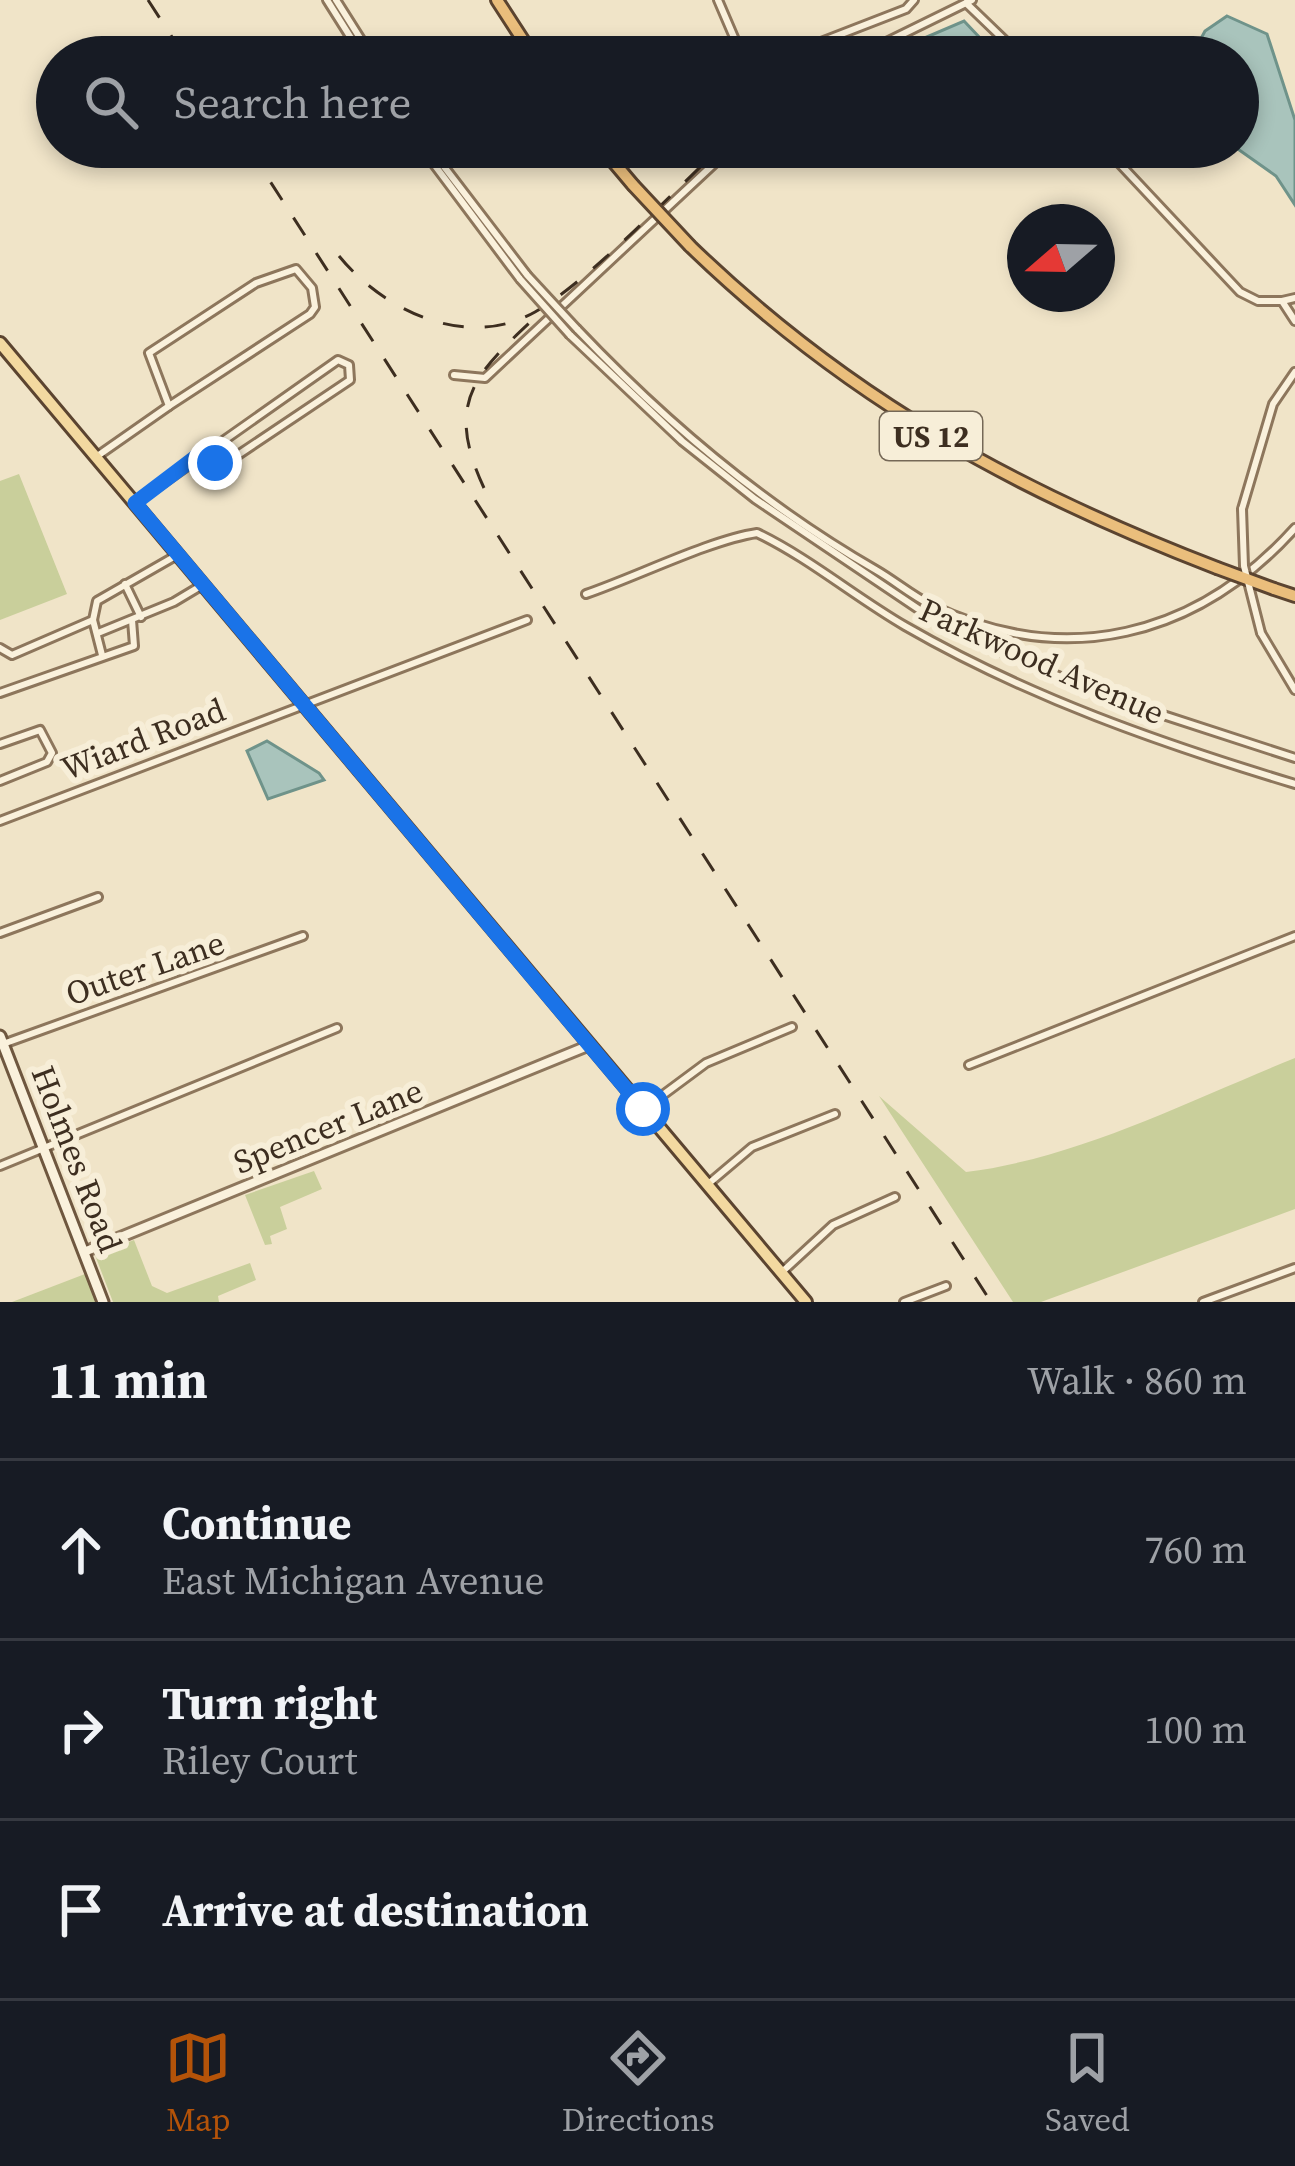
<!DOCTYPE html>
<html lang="en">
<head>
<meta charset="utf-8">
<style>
  :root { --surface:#171b24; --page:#20242c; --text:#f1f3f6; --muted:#9ea1a6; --line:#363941; --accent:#b45309 }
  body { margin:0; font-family:"Source Serif 4",serif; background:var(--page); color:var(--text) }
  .compass { position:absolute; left:1007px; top:204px; width:108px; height:108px; border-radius:50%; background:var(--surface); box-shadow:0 6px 18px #0003; rotate:250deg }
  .stop { position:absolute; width:36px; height:36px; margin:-27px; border:9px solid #1a73e8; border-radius:50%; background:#fff }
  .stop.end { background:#1a73e8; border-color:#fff; box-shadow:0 3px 12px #0008 }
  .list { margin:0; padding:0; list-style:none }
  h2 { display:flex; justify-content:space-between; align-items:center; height:156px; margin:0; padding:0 48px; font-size:51px }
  h2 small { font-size:39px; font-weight:400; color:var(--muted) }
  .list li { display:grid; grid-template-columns:78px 1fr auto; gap:36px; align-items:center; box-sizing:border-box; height:180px; padding:0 48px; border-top:3px solid var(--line) }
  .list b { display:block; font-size:45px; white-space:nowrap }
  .list p { margin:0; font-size:39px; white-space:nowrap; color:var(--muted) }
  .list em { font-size:39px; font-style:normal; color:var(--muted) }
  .icon { flex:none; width:66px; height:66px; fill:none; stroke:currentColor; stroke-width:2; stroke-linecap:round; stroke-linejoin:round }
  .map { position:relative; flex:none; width:1295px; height:1302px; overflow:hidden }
  .search { position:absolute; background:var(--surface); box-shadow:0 6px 18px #0003; left:36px; right:36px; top:36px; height:132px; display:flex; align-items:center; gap:30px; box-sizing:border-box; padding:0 42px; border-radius:66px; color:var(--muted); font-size:45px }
  .sheet { height:696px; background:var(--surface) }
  nav { display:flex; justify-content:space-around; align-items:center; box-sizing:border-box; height:168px; border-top:3px solid var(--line); background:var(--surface); font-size:33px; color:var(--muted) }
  nav a { display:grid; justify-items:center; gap:6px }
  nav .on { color:var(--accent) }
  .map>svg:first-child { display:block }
  .green { fill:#c9cf9b }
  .water { fill:#a9c4bc; stroke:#6f938a; stroke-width:3 }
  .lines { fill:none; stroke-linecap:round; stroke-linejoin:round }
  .minor-casing { stroke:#8d765c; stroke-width:12 }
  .tertiary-casing { stroke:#8d765c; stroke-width:14 }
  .secondary-casing { stroke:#6f573f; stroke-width:15 }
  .primary-casing { stroke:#5b4430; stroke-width:16 }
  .trunk-casing { stroke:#5b4430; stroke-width:16 }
  .minor { stroke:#faf1dc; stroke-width:6 }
  .tertiary { stroke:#faf1dc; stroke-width:8 }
  .secondary { stroke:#faf1dc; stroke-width:9 }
  .primary { stroke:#f3d9a0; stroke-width:10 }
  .trunk { stroke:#eabe7c; stroke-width:10 }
  .rail { stroke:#3d2e20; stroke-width:3; stroke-dasharray:21 21; stroke-linecap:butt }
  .minor-bridge-casing { stroke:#8d765c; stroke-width:12; stroke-linecap:butt }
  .trunk-bridge-casing { stroke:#5b4430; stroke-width:16; stroke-linecap:butt }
  .minor-bridge { stroke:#faf1dc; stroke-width:6 }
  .trunk-bridge { stroke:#eabe7c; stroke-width:10 }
  .route { stroke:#1a73e8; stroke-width:15 }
  .labels { text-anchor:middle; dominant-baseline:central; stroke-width:12; stroke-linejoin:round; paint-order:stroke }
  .shield { fill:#f7eed8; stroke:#756857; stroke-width:3 }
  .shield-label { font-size:30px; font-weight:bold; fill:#3d2e20 }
  .street-label { font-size:33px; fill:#3d2e20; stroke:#f7eed8 }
</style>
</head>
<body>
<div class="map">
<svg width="1295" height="1302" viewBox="0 0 1295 1302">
  <rect width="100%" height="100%" fill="#f0e4c8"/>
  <!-- green -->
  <g class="green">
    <path d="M19,474L67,594L0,620V481Z"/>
    <path d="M1295,1058V1209L1041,1302H1013L879,1096L966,1172C1079,1158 1190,1100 1295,1058Z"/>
    <path d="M314,1171L322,1189L280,1207L287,1229L270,1236L272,1244L265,1245L245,1195Z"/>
    <path d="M134,1240L152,1286L167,1293L250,1263L256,1280L218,1296L219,1302H113L95,1255Z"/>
    <path d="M85,1274L96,1302H12Z"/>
  </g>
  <!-- water -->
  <g class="water">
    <path d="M1227,16L1267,34L1295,120V205L1276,176L1235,147L1238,57H1191L1205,31Z"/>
    <path d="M964,21L998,57H880Z"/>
    <path d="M267,741L319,773L324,780L268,799L247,751Z"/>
  </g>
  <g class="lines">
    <defs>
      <g id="minor">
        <path d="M327,0L363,57"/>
        <path d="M336,0L372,57"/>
        <path d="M718,0L739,49L748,57"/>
        <path d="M966,3L1022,57"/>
        <path d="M782,57L906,9L914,0"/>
        <path d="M856,57L972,0"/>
        <path d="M421,147L520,279"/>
        <path d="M429,147L527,275"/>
        <path d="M1104,147L1240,292L1258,301H1282L1295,321"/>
        <path d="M296,269L312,288L315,307L310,314L169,406L149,353L256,283Z"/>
        <path d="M1282,301L1295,298"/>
        <path d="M577,329C667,424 763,505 876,570C895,581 911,595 931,605C1065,670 1197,637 1295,528"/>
        <path d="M570,335L682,441L755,499L951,631L1111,698L1295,758"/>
        <path d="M454,375L485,378L732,147"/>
        <path d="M96,457L169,406"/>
        <path d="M135,503L338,360L349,365L350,380L223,465L205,450"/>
        <path d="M1242,509L1273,404L1295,372"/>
        <path d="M125,584L141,617"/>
        <path d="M586,594C636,577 710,540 757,533C809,558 855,597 905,626C1028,697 1160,743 1295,784"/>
        <path d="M93,620L102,655"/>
        <path d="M98,633L174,602L204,584"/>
        <path d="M1261,633L1295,690"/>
        <path d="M0,648L12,655L93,620L97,601L179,554"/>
        <path d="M0,693L134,646L132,620"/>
        <path d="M0,744L40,730L52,753L47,762L0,781"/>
        <path d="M0,821L527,620"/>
        <path d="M0,933L98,897"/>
        <path d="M3,1044L303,936"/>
        <path d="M969,1065L1295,936"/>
        <path d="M644,1109L706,1063L792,1027"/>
        <path d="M0,1166L337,1028"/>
        <path d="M707,1185L752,1147L835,1114"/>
        <path d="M781,1273L833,1225L895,1197"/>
        <path d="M904,1302L946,1286"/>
        <path d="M1203,1302L1295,1268"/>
      </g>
      <path id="tertiary" d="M84,1252L590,1045"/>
      <path id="secondary" d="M0,1036L103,1302"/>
      <path id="primary" d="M0,343L806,1302"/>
      <g id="trunk">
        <path d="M497,0L534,57"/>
        <path d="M601,147L633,185"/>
        <path d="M690,246C847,398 1014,490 1217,568"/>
        <path d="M1274,589L1295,596"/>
      </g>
    </defs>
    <!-- minor casing -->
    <use href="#minor" class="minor-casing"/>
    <!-- tertiary casing -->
    <use href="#tertiary" class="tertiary-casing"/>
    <!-- secondary casing -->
    <use href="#secondary" class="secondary-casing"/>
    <!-- primary casing -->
    <use href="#primary" class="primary-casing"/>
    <!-- trunk casing -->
    <use href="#trunk" class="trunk-casing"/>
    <!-- minor -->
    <use href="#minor" class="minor"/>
    <!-- tertiary -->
    <use href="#tertiary" class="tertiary"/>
    <!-- secondary -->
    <use href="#secondary" class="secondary"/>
    <!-- primary -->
    <use href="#primary" class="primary"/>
    <!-- trunk -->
    <use href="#trunk" class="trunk"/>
    <!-- rail -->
    <g class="rail">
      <path d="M148,0L185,57"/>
      <path d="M248,147L991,1302"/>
      <path d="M339,256C383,310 466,351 535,312C591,279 671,194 721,147"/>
      <path d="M484,488C443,400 477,372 540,313"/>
    </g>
    <defs>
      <g id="minor-bridge">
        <path d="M527,275L577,329"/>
        <path d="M520,279L570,335"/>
        <path d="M1242,509L1244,566L1261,633"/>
      </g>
      <g id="trunk-bridge">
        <path d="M633,185L690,246"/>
        <path d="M1217,568L1274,589"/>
      </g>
    </defs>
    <!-- minor-bridge casing -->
    <use href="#minor-bridge" class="minor-bridge-casing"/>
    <!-- trunk-bridge casing -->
    <use href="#trunk-bridge" class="trunk-bridge-casing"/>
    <!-- minor-bridge -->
    <use href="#minor-bridge" class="minor-bridge"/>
    <!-- trunk-bridge -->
    <use href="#trunk-bridge" class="trunk-bridge"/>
  </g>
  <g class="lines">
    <!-- route -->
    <path class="route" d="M215,463L205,450L135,503L643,1109"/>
  </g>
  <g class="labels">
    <!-- shield labels -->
    <rect class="shield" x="880" y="412" width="102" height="48" rx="9"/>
    <g class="shield-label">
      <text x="931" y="436">US 12</text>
    </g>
    <!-- street labels -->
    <g class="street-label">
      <text transform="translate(1042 661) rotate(24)">Parkwood Avenue</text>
      <text transform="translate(143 739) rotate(-21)">Wiard Road</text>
      <text transform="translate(145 968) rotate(-19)">Outer Lane</text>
      <text transform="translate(328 1126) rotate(-22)">Spencer Lane</text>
      <text transform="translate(77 1159) rotate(69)">Holmes Road</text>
    </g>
  </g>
</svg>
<svg class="compass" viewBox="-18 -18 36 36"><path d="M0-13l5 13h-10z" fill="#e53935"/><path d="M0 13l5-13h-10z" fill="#9ea1a6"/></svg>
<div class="stop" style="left:643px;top:1109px"></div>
<div class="stop end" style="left:215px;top:463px"></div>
<div class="search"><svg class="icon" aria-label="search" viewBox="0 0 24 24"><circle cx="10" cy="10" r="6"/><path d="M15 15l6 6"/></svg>Search here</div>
</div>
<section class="sheet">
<h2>11 min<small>Walk · 860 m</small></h2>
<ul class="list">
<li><svg class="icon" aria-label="ahead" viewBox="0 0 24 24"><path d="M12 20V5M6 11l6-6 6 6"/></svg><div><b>Continue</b><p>East Michigan Avenue</p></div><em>760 m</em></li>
<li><svg class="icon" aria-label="right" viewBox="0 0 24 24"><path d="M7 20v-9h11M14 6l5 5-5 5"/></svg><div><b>Turn right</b><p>Riley Court</p></div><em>100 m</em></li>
<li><svg class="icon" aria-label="arrive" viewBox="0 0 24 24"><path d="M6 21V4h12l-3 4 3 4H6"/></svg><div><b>Arrive at destination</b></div></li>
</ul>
</section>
<nav>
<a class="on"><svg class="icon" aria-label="map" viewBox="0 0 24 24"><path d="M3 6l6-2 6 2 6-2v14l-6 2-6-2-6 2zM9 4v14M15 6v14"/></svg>Map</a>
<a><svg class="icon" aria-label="directions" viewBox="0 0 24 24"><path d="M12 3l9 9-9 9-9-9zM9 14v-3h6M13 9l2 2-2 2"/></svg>Directions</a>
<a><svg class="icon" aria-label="saved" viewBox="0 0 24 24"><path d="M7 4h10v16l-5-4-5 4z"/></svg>Saved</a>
</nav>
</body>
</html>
